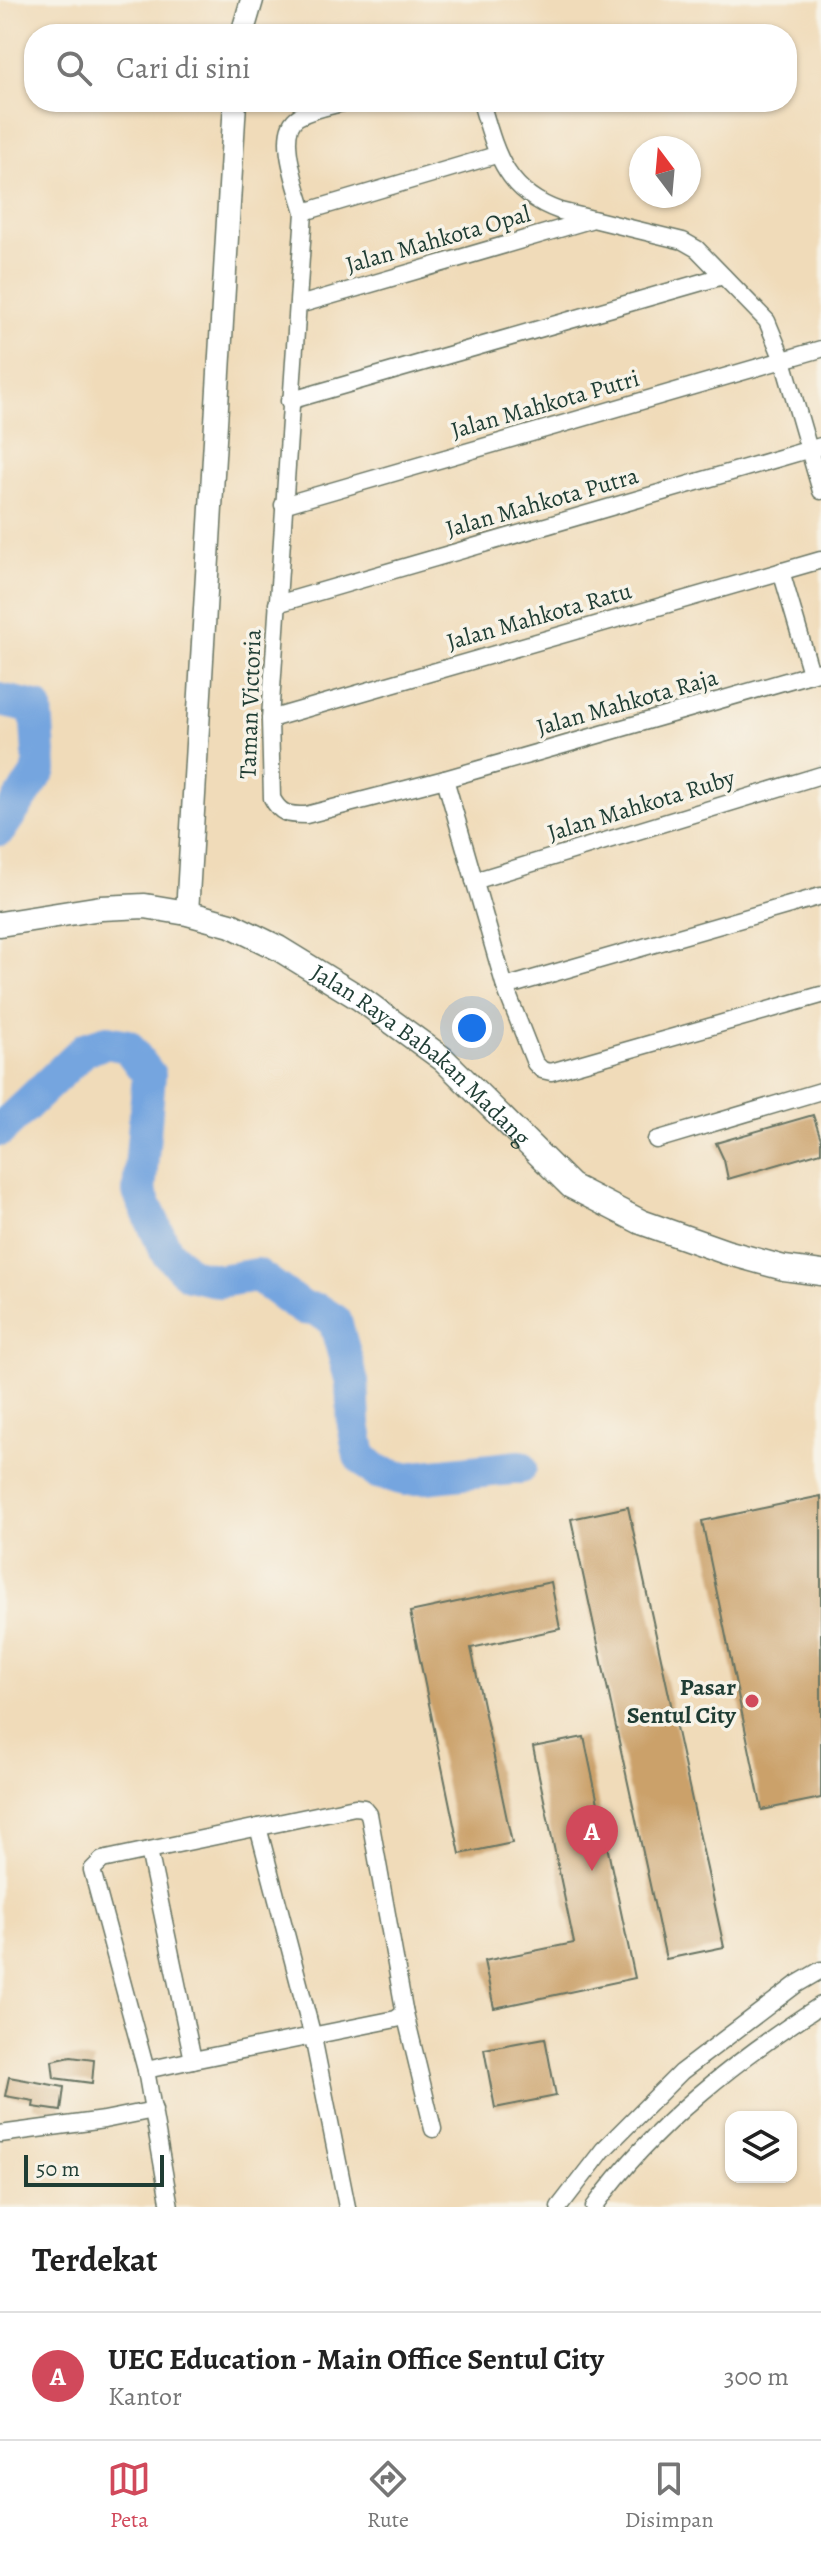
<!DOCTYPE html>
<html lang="id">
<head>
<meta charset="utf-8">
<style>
  :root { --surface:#fff; --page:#f6f6f6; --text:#222; --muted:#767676; --line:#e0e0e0; --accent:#d1495b }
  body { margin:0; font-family:Alegreya,serif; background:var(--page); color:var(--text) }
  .controls { position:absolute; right:24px; bottom:24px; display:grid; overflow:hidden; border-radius:16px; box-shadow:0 2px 6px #0004 }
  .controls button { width:72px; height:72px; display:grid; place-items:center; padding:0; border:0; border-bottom:2px solid var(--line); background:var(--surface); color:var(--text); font:40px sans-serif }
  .compass { position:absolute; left:629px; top:136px; width:72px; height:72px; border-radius:50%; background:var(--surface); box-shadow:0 2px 6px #0004; rotate:344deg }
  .scale { position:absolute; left:24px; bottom:20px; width:140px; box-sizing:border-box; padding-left:8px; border:4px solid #1f3d34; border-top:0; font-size:22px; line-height:28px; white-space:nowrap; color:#1f3d34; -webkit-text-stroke:6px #f7f3e8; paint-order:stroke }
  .you { position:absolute; left:472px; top:1028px; width:28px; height:28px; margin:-20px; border:6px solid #fff; border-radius:50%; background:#1a73e8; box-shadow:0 0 0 12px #1a73e833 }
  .badge { display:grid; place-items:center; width:52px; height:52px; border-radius:50%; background:var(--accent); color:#fff; font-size:26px; font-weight:700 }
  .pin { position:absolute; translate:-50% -66px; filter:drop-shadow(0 2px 4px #0008) }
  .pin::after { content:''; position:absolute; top:42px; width:28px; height:24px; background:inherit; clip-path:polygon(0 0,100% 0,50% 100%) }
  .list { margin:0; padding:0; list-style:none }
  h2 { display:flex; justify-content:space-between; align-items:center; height:104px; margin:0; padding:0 32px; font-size:34px }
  h2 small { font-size:26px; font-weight:400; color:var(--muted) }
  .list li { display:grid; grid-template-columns:52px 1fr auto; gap:24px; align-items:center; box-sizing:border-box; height:128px; padding:0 32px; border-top:2px solid var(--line) }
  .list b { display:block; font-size:30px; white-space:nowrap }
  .list p { margin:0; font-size:26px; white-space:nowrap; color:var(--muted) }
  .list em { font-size:26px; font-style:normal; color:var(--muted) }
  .icon { flex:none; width:44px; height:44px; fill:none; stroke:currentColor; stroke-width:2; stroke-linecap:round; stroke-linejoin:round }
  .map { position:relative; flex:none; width:821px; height:2207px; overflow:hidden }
  .search { position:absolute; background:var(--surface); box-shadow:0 2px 6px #0004; left:24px; right:24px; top:24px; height:88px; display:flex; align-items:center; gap:20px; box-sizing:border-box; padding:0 28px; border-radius:32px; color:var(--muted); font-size:30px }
  .sheet { height:232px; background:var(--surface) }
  nav { display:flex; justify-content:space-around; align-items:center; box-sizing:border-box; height:112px; border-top:2px solid var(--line); background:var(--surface); font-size:22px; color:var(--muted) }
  nav a { display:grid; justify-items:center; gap:4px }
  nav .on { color:var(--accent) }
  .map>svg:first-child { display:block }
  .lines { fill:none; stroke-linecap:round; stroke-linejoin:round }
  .river { stroke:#74a5df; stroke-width:34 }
  .building { fill:#cba16b }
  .street-casing { stroke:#687463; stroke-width:19 }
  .secondary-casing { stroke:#687463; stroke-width:25 }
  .primary-casing { stroke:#687463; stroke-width:27 }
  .street { stroke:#fff; stroke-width:16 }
  .secondary { stroke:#fff; stroke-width:22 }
  .primary { stroke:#fff; stroke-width:24 }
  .poi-dot { fill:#d1495b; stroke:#f7f3e8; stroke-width:3 }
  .labels { text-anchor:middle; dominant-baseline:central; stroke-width:7; stroke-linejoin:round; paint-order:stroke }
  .street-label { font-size:24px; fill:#1f3d34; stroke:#f7f3e8 }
  .poi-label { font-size:24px; font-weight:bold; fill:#1f3d34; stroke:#f7f3e8; text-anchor:end }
</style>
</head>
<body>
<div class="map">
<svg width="821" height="2207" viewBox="0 0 821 2207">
  <rect width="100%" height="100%" fill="#f7f3e8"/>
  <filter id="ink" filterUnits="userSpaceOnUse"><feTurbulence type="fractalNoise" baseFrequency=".0125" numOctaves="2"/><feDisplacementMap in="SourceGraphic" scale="16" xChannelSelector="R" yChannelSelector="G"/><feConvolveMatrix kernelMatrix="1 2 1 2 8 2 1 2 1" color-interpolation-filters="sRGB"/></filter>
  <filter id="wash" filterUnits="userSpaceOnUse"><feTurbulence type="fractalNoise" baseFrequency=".006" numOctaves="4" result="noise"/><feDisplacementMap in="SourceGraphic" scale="32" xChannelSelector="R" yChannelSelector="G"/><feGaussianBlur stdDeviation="1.8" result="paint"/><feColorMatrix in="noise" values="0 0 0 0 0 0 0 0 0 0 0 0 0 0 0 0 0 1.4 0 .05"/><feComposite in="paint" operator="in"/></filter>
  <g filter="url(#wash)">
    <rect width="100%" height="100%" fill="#f0dbb9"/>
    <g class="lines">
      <!-- river -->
      <g class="river">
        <path d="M0,700L36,708L40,770L0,829"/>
        <path d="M0,1130L85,1049L107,1042L127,1046L149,1075L139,1192L166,1251L189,1274L219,1281L257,1275L302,1308L318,1310L335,1321L352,1382L354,1425L360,1456L377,1472L405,1479L520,1467"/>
      </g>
    </g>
    <g id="blocks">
      <!-- building -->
      <g class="building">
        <path d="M813,1115L821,1139V1152L728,1179L724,1160L716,1143Z"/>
        <path d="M821,1496V1798L762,1810L702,1521Z"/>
        <path d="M628,1507L724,1947L666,1959L571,1519Z"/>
        <path d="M551,1582L560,1629L471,1648L512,1843L460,1854L410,1612Z"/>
        <path d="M584,1737L635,1978L494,2008L484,1961L574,1943L533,1747Z"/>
        <path d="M545,2038L556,2096L495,2108L484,2049Z"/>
        <path d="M71,2057L94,2060L92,2083L54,2078L52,2061Z"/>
        <path d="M9,2077L64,2087L61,2111L33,2107L34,2101L5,2096Z"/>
      </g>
    </g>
  </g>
  <g filter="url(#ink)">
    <use href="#blocks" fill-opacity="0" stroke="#687463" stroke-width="2"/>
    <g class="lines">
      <defs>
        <g id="street">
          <path d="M346,102C331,106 312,109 298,117C275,131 298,190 304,212L270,719L272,798C280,814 288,815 306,815L445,779L505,987L535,1063L542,1070L551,1072L821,995"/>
          <path d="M481,102C496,153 505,192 560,211L683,241L697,249L767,321L783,360L821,491"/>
          <path d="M304,212L496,155"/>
          <path d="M299,305L590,220"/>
          <path d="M289,401L723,276"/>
          <path d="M283,505L821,349"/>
          <path d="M781,571L811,673"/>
          <path d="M277,604L821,446"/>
          <path d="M270,719L821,560"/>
          <path d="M445,779L821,671"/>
          <path d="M474,881L821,775"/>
          <path d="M505,987L821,896"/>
          <path d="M656,1140L821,1091"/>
          <path d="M355,1807L364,1808L369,1814L404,2009L402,2015L396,2019L193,2060L149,1850Z"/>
          <path d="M258,1827L313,2037L347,2207"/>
          <path d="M149,1850L102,1860L92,1870L146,2070L170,2207"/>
          <path d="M404,2009L433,2129"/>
          <path d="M146,2070L193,2060"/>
          <path d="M0,2134L104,2120L154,2110"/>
          <path d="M559,2207L603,2150L681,2072L797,1984L821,1970"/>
          <path d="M594,2207C654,2124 736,2060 821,2005"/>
        </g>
        <g id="secondary">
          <path d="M242,34L252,0"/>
          <path d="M187,913L235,102"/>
        </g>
        <g id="primary">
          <path id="s1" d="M0,924L101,908L145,906L187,913L231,925L278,948L361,999L443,1059L571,1186L641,1222L726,1252L784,1268L821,1273"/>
        </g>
      </defs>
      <!-- street casing -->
      <use href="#street" class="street-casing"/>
      <!-- secondary casing -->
      <use href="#secondary" class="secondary-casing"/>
      <!-- primary casing -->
      <use href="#primary" class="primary-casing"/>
      <!-- street -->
      <use href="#street" class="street"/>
      <!-- secondary -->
      <use href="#secondary" class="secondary"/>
      <!-- primary -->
      <use href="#primary" class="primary"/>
    </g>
  </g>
  <!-- markers -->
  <circle class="poi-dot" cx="752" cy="1701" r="8"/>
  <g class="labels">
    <!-- street labels -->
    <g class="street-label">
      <text transform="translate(438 239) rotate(-16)">Jalan Mahkota Opal</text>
      <text transform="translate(545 404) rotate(-16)">Jalan Mahkota Putri</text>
      <text transform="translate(542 502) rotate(-16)">Jalan Mahkota Putra</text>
      <text transform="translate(539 616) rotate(-16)">Jalan Mahkota Ratu</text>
      <text transform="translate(627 702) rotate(-16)">Jalan Mahkota Raja</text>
      <text transform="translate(250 704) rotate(-88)">Taman Victoria</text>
      <text transform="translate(641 805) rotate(-17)">Jalan Mahkota Ruby</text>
      <text stroke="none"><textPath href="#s1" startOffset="466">Jalan Raya Babakan Madang</textPath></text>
    </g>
    <!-- poi labels -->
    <g class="poi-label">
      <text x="736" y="1687">Pasar<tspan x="736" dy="28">Sentul City</tspan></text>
    </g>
  </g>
</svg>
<div class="controls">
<button><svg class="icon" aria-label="layers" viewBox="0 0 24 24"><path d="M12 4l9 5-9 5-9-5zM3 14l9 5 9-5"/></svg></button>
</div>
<svg class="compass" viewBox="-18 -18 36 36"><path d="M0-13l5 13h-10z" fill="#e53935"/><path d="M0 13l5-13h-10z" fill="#767676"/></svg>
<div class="scale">50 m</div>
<div class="you"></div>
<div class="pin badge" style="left:592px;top:1871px">A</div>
<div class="search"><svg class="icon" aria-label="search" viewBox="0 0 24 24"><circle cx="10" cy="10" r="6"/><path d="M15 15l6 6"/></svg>Cari di sini</div>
</div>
<section class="sheet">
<h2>Terdekat<small></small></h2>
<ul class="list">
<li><span class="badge">A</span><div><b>UEC Education - Main Office Sentul City</b><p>Kantor</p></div><em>300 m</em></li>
</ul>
</section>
<nav>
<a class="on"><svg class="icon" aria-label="map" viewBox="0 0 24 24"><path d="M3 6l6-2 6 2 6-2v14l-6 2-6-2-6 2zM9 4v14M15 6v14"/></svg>Peta</a>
<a><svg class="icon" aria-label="directions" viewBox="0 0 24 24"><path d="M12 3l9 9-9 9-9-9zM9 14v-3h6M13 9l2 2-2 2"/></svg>Rute</a>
<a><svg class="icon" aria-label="saved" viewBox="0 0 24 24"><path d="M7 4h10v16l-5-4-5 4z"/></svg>Disimpan</a>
</nav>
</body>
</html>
